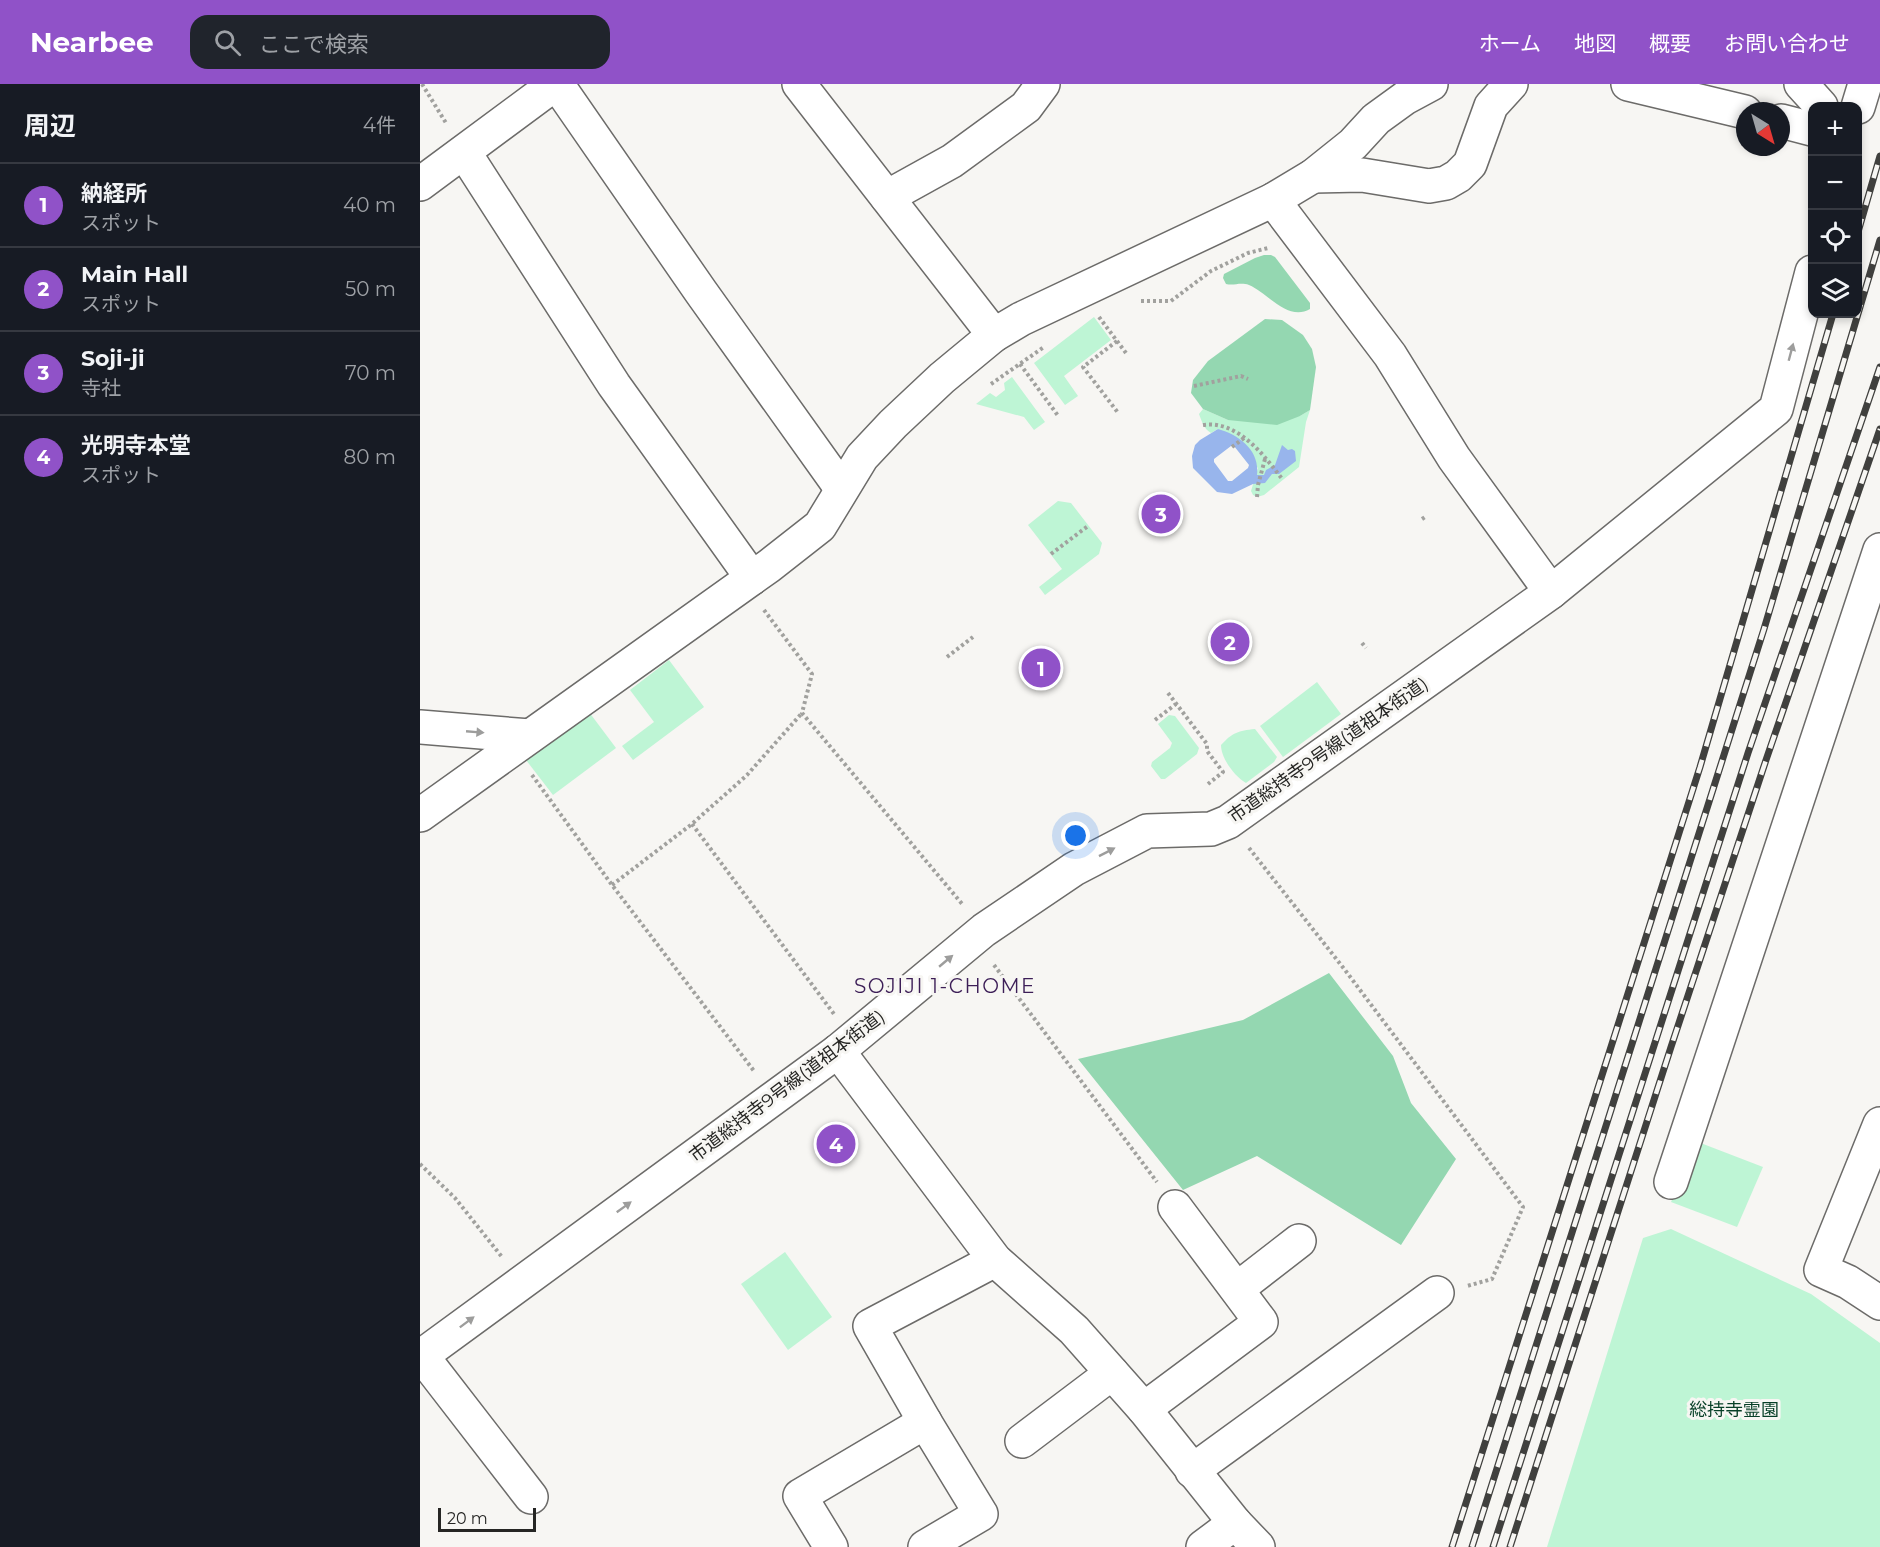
<!DOCTYPE html>
<html lang="ja">
<head>
<meta charset="utf-8">
<style>
  :root { --surface:#171b24; --page:#20242c; --text:#f1f3f6; --muted:#9ea1a6; --line:#363941; --accent:#9052c8 }
  body { margin:0; font-family:Montserrat,"Noto Sans JP",sans-serif; background:var(--page); color:var(--text) }
  .controls { position:absolute; right:18px; top:18px; display:grid; overflow:hidden; border-radius:12px; box-shadow:0 3px 9px #0003 }
  .controls button { width:54px; height:54px; display:grid; place-items:center; padding:0; border:0; border-bottom:2px solid var(--line); background:var(--surface); color:var(--text); font:30px sans-serif }
  .compass { position:absolute; left:1316px; top:18px; width:54px; height:54px; border-radius:50%; background:var(--surface); box-shadow:0 3px 9px #0003; rotate:143deg }
  .scale { position:absolute; left:18px; bottom:15px; width:98px; box-sizing:border-box; padding-left:6px; border:3px solid #262624; border-top:0; font-size:16px; line-height:21px; white-space:nowrap; color:#262624; -webkit-text-stroke:4px #f7f6f3; paint-order:stroke }
  .you { position:absolute; left:656px; top:752px; width:21px; height:21px; margin:-15px; border:4px solid #fff; border-radius:50%; background:#1a73e8; box-shadow:0 0 0 9px #1a73e833 }
  .badge { display:grid; place-items:center; width:39px; height:39px; border-radius:50%; background:var(--accent); color:#fff; font-size:20px; font-weight:700 }
  .pin { position:absolute; translate:-50% -50%; border:3px solid #fff; box-shadow:0 2px 6px #0006 }
  .list { margin:0; padding:0; list-style:none }
  h2 { display:flex; justify-content:space-between; align-items:center; height:78px; margin:0; padding:0 24px; font-size:26px }
  h2 small { font-size:20px; font-weight:400; color:var(--muted) }
  .list li { display:grid; grid-template-columns:39px 1fr auto; gap:18px; align-items:center; box-sizing:border-box; height:84px; padding:0 24px; border-top:2px solid var(--line) }
  .list b { display:block; font-size:22px; white-space:nowrap }
  .list p { margin:0; font-size:20px; white-space:nowrap; color:var(--muted) }
  .list em { font-size:20px; font-style:normal; color:var(--muted) }
  .icon { flex:none; width:33px; height:33px; fill:none; stroke:currentColor; stroke-width:2; stroke-linecap:round; stroke-linejoin:round }
  .map { position:relative; flex:none; width:1460px; height:1463px; overflow:hidden }
  header { display:flex; align-items:center; gap:36px; box-sizing:border-box; height:84px; padding:0 30px; background:var(--accent); color:#fff }
  header strong { font-size:28px }
  nav { display:flex; gap:33px; margin-inline-start:auto; font-size:21px }
  .search { width:420px; height:54px; background:var(--page); display:flex; align-items:center; gap:15px; box-sizing:border-box; padding:0 21px; border-radius:18px; color:var(--muted); font-size:22px }
  main { display:flex }
  aside { flex:1; background:var(--surface) }
  .map>svg:first-child { display:block }
  .green { fill:#bef5d5 }
  .forest { fill:#94d7b1 }
  .water { fill:#98b5ec; fill-rule:evenodd }
  .lines { fill:none; stroke-linecap:round; stroke-linejoin:round }
  .minor-casing { stroke:#6c6b69; stroke-width:36 }
  .path { stroke:#a1a19e; stroke-width:4; stroke-dasharray:3 3; stroke-linecap:butt }
  .minor { stroke:#fff; stroke-width:33 }
  .rail-casing { stroke:#40403e; stroke-width:7 }
  .rail { stroke:#f7f6f3; stroke-width:4.5; stroke-dasharray:14; stroke-linecap:butt }
  .oneway { fill:#9d9d9c }
  .labels { text-anchor:middle; dominant-baseline:central; stroke-width:6; stroke-linejoin:round; paint-order:stroke }
  .street-label { font-size:18px; fill:#262624; stroke:#f7f6f3 }
  .park-label { font-size:18px; fill:#073f27; stroke:#f7f6f3 }
  .neighbourhood-label { font-size:20px; letter-spacing:1.5px; fill:#3c1e57; stroke:#f7f6f3 }
</style>
</head>
<body>
<header>
<strong>Nearbee</strong>
<div class="search"><svg class="icon" aria-label="search" viewBox="0 0 24 24"><circle cx="10" cy="10" r="6"/><path d="M15 15l6 6"/></svg>ここで検索</div>
<nav><a>ホーム</a><a>地図</a><a>概要</a><a>お問い合わせ</a></nav>
</header>
<main>
<aside>
<h2>周辺<small>4件</small></h2>
<ul class="list">
<li><span class="badge">1</span><div><b>納経所</b><p>スポット</p></div><em>40 m</em></li>
<li><span class="badge">2</span><div><b>Main Hall</b><p>スポット</p></div><em>50 m</em></li>
<li><span class="badge">3</span><div><b>Soji-ji</b><p>寺社</p></div><em>70 m</em></li>
<li><span class="badge">4</span><div><b>光明寺本堂</b><p>スポット</p></div><em>80 m</em></li>
</ul>
</aside>
<div class="map">
<svg width="1460" height="1463" viewBox="0 0 1460 1463">
  <rect width="100%" height="100%" fill="#f7f6f3"/>
  <!-- green -->
  <g class="green">
    <path d="M674,233L691,256L644,292L658,312L645,321L614,279Z"/>
    <path d="M592,293L625,338L614,346L604,333L556,320L570,309L576,313L585,306L584,299Z"/>
    <path d="M783,325L808,336L880,332L890,326L886,338L879,383L844,411L837,413L833,411L831,407L838,384L798,345L791,349C784,345 782,338 779,330Z"/>
    <path d="M638,417L651,419L682,459L679,470L625,511L619,503L642,485L608,441Z"/>
    <path d="M249,576L284,623L213,676L202,662L234,638L210,606Z"/>
    <path d="M897,598L921,630L863,673L840,642Z"/>
    <path d="M169,628L196,664L133,711L106,676Z"/>
    <path d="M749,631L755,632L779,664L777,670L745,695H741L731,682L732,678L750,664L752,659L738,640Z"/>
    <path d="M835,645L857,673L854,678L826,699C814,692 801,674 801,661C813,648 818,647 835,645Z"/>
    <path d="M1278,1058L1343,1083L1317,1143L1251,1118Z"/>
    <path d="M1251,1145L1391,1210L1460,1259V1463H1127L1223,1154Z"/>
    <path d="M365,1168L412,1233L368,1266L321,1200Z"/>
  </g>
  <!-- forest -->
  <g class="forest">
    <path d="M844,171H851L855,173L890,219V225C868,238 848,209 829,201C820,198 814,202 806,200L803,194L804,190L835,174Z"/>
    <path d="M845,235L862,236L883,251L892,265L896,283L890,326L880,332L857,341L808,336L783,325L771,309L773,296L788,277Z"/>
    <path d="M909,889L973,972L991,1019L1036,1075L981,1161L837,1072L763,1106L658,975L823,936Z"/>
  </g>
  <!-- water -->
  <path class="water" d="M798,345C820,351 840,367 837,391H844L846,386L855,381L862,361L868,366L872,365L875,367L876,377L859,390H852L845,399L833,400L812,410L797,408L773,384L772,372L775,361L780,356ZM811,362H814L829,381L828,384L812,397H808L794,378V375Z"/>
  <g class="lines">
    <defs>
      <g id="minor">
        <path d="M137,0L281,208L421,404"/>
        <path d="M379,0L574,251"/>
        <path d="M1208,0L1325,28"/>
        <path d="M1381,0L1401,22"/>
        <path d="M1438,23L1445,0"/>
        <path d="M1361,37L1392,45"/>
        <path d="M44,68L194,301L332,494"/>
        <path d="M893,92L942,91L1009,102L1026,99L1038,92L1050,80L1071,22L1091,0"/>
        <path d="M0,100L135,0"/>
        <path d="M467,113L532,77L606,23L623,0"/>
        <path d="M853,116L970,271L1034,374L1131,508"/>
        <path d="M0,643L110,652"/>
        <path d="M0,731L349,482L400,442L442,373L473,340L522,294L574,251L601,235L853,116L893,92L933,60L956,35L985,14L1011,0"/>
        <path d="M418,967L575,1176L654,1246L724,1325L815,1439L838,1463"/>
        <path d="M1460,1040L1401,1186L1428,1198L1460,1219"/>
        <path d="M1251,1098L1460,466"/>
        <path d="M817,1205L879,1157"/>
        <path d="M2,1272L111,1413"/>
        <path d="M0,1273L418,967L564,846L654,785L727,747L791,745L808,738L1131,508L1356,325L1392,188"/>
        <path d="M724,1325L841,1238L755,1123"/>
        <path d="M602,1357L692,1289"/>
        <path d="M772,1387L1017,1209"/>
        <path d="M411,1463L380,1412L505,1338"/>
        <path d="M505,1463L561,1430L505,1338L450,1242L575,1176"/>
        <path d="M783,1463L815,1439"/>
      </g>
    </defs>
    <!-- minor casing -->
    <use href="#minor" class="minor-casing"/>
    <!-- path -->
    <g class="path">
      <path d="M2,0L26,39"/>
      <path d="M721,217H751L791,187L828,169L848,164"/>
      <path d="M679,233L697,257L663,283L699,330"/>
      <path d="M697,257L706,269"/>
      <path d="M600,280L639,333"/>
      <path d="M571,300L624,263"/>
      <path d="M774,302L821,292L828,295"/>
      <path d="M783,341C819,336 845,373 863,396"/>
      <path d="M812,363L824,354"/>
      <path d="M837,413L838,401L845,375"/>
      <path d="M1002,435L1005,433"/>
      <path d="M631,470L668,442"/>
      <path d="M344,526L392,590L382,629L543,821"/>
      <path d="M942,559L946,564"/>
      <path d="M527,573L553,553"/>
      <path d="M748,609L787,660V667L803,688L788,700"/>
      <path d="M735,636L756,620"/>
      <path d="M112,691L192,801L334,987"/>
      <path d="M272,740L414,930"/>
      <path d="M829,764L925,886L1103,1123L1072,1195L1047,1202"/>
      <path d="M192,801L272,740L327,691L382,629"/>
      <path d="M574,881L737,1098"/>
      <path d="M0,1080L35,1114L82,1173"/>
    </g>
    <!-- minor -->
    <use href="#minor" class="minor"/>
    <defs>
      <g id="rail">
        <path d="M1438,148L1460,72"/>
        <path d="M1032,1463L1280,683L1413,230"/>
        <path d="M1052,1463L1344,545L1460,156"/>
        <path d="M1073,1463L1328,669L1460,283"/>
        <path d="M1090,1463L1251,963L1346,676L1460,345"/>
      </g>
    </defs>
    <!-- rail casing -->
    <use href="#rail" class="rail-casing"/>
    <!-- rail -->
    <use href="#rail" class="rail"/>
  </g>
  <!-- one-way arrows -->
  <defs><path id="oneway-solid" d="M-6-.8H1V-3.2L6.5 0L1 3.2V.8H-6Z" transform="scale(1.5)"/></defs>
  <g class="oneway">
    <use href="#oneway-solid" transform="translate(1371 268) rotate(-75)"/>
    <use href="#oneway-solid" transform="translate(55 648) rotate(5)"/>
    <use href="#oneway-solid" transform="translate(687 768) rotate(-27)"/>
    <use href="#oneway-solid" transform="translate(526 877) rotate(-40)"/>
    <use href="#oneway-solid" transform="translate(204 1123) rotate(-36)"/>
    <use href="#oneway-solid" transform="translate(47 1238) rotate(-37)"/>
  </g>
  <g class="labels">
    <!-- street labels -->
    <g class="street-label">
      <text transform="translate(908 666) rotate(-35)">市道総持寺9号線(道祖本街道)</text>
      <text transform="translate(367 1002) rotate(-37)">市道総持寺9号線(道祖本街道)</text>
    </g>
    <!-- park labels -->
    <g class="park-label">
      <text x="1314" y="1326">総持寺霊園</text>
    </g>
    <!-- neighbourhood labels -->
    <g class="neighbourhood-label">
      <text x="525" y="902">SOJIJI 1-CHOME</text>
    </g>
  </g>
</svg>
<div class="controls">
<button>+</button>
<button>−</button>
<button><svg class="icon" aria-label="locate" viewBox="0 0 24 24"><circle cx="12" cy="12" r="6"/><path d="M12 2v4M12 18v4M2 12h4M18 12h4"/></svg></button>
<button><svg class="icon" aria-label="layers" viewBox="0 0 24 24"><path d="M12 4l9 5-9 5-9-5zM3 14l9 5 9-5"/></svg></button>
</div>
<svg class="compass" viewBox="-18 -18 36 36"><path d="M0-13l5 13h-10z" fill="#e53935"/><path d="M0 13l5-13h-10z" fill="#9ea1a6"/></svg>
<div class="scale">20 m</div>
<div class="you"></div>
<div class="pin badge" style="left:621px;top:584px">1</div>
<div class="pin badge" style="left:810px;top:558px">2</div>
<div class="pin badge" style="left:741px;top:430px">3</div>
<div class="pin badge" style="left:416px;top:1060px">4</div>
</div>
</main>
</body>
</html>
